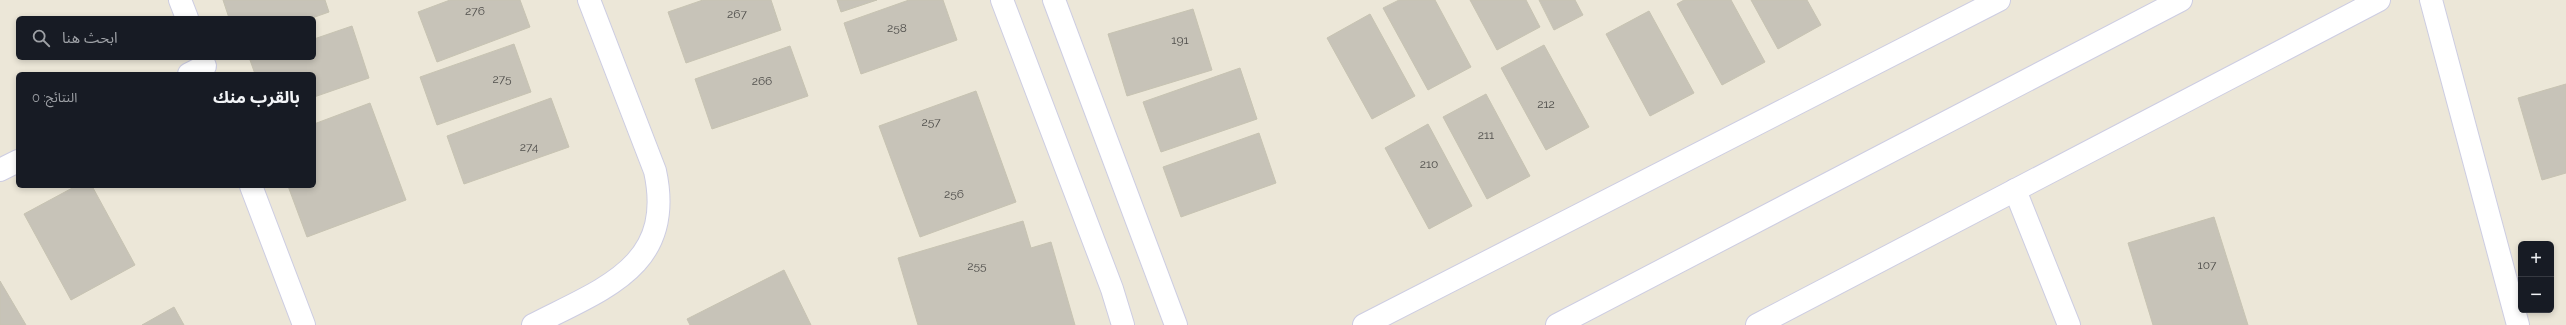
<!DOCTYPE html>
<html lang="ar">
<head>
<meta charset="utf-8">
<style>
  :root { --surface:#171b24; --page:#242831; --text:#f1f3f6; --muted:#9ea1a6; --line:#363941 }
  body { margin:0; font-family:Raleway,"Noto Sans Arabic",sans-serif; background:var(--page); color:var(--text); direction:rtl }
  .controls { position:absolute; right:12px; bottom:12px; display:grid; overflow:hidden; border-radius:6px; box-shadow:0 2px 6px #0003 }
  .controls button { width:36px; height:36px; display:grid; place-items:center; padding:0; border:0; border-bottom:1px solid var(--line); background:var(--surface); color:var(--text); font:20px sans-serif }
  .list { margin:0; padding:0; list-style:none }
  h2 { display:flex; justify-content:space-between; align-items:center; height:52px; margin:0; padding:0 16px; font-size:17px }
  h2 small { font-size:13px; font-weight:400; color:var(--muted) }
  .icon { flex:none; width:22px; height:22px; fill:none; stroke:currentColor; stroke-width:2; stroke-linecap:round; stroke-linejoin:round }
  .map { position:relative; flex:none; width:2566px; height:325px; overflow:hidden; direction:ltr }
  .search { position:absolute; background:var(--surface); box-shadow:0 2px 6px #0003; left:16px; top:16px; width:300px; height:44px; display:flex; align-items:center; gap:10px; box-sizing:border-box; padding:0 14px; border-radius:6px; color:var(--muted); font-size:15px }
  .panel { position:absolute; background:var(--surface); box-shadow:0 2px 6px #0003; left:16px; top:72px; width:300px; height:116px; border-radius:6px; direction:rtl }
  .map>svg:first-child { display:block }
  .building { fill:#c7c3b8; stroke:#c7c3b2 }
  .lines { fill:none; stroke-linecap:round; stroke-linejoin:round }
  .minor-casing { stroke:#cdcde2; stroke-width:24 }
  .minor { stroke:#fff; stroke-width:22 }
  .labels { text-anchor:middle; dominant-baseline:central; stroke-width:3; stroke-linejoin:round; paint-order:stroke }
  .number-label { font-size:12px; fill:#504f4c }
</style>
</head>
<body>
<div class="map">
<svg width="2566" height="325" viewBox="0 0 2566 325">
  <rect width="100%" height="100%" fill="#ece7d8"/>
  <!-- building -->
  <g class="building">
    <path d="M223,0H325L329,12L312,18H229Z"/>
    <path d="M450,0H520L530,27L437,62L418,12Z"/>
    <path d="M703,0H771L781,30L686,63L668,12Z"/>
    <path d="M837,0H877L841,12Z"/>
    <path d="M909,0H943L957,40L861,74L844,23Z"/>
    <path d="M1399,0H1435L1471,67L1428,90L1383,8Z"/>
    <path d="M1470,0H1526L1540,27L1497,50Z"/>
    <path d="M1539,0H1575L1583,15L1554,30Z"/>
    <path d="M1684,0H1731L1765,62L1722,85L1677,4Z"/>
    <path d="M1751,0H1807L1821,25L1778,49Z"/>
    <path d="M1193,9L1212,70L1127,96L1108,34Z"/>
    <path d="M1649,11L1694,93L1650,116L1606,34Z"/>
    <path d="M1370,14L1415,96L1372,119L1327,38Z"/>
    <path d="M352,26L369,78L314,97V74H255L250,60L257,58H314V39Z"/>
    <path d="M514,44L531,92L437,125L420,77Z"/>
    <path d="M1544,45L1589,127L1546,150L1501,68Z"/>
    <path d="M790,46L808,96L712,129L695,79Z"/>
    <path d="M1240,68L1257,119L1161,152L1143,102Z"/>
    <path d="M2566,84V173L2542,180L2518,98Z"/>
    <path d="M976,91L1016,202L920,237L879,126Z"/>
    <path d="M1486,94L1530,176L1487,199L1443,117Z"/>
    <path d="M551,98L569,147L464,184L447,136Z"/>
    <path d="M370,103L406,200L307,237L288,186H314V124Z"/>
    <path d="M1428,124L1472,206L1429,229L1385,148Z"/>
    <path d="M1259,133L1276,183L1181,217L1163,167Z"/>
    <path d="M76,186H92L135,265L71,300L24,214Z"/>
    <path d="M2214,217L2248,325H2153L2128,243Z"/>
    <path d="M1023,221L1031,248L1051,242L1075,325H918L898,258Z"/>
    <path d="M784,270L811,325H690L687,319Z"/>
    <path d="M0,281L26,325H0Z"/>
    <path d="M174,307L184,325H142Z"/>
  </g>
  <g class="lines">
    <defs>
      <g id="minor">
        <path d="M180,0L187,18"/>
        <path d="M1002,0L1112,289L1123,325"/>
        <path d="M1054,0L1176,325"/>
        <path d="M2431,0L2518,325"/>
        <path d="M189,74L205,66"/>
        <path d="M0,170L18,161"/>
        <path d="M251,186L304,325"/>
        <path d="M2015,190L2069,325"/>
        <path d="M533,325C602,289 676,267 655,171L589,0"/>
        <path d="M1364,325L1999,0"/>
        <path d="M1557,325L2181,0"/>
        <path d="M1757,325L2379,0"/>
      </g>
    </defs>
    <!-- minor casing -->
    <use href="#minor" class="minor-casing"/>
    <!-- minor -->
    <use href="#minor" class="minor"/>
  </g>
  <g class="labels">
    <!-- number labels -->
    <g class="number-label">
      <text x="475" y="11">276</text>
      <text x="737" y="14">267</text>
      <text x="897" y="28">258</text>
      <text x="1180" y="40">191</text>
      <text x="502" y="79">275</text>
      <text x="762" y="81">266</text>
      <text x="1546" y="104">212</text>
      <text x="931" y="122">257</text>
      <text x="1486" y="135">211</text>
      <text x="529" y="147">274</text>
      <text x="1429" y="164">210</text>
      <text x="954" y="194">256</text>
      <text x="2207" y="265">107</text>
      <text x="977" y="266">255</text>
    </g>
  </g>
</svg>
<div class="controls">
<button>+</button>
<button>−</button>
</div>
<div class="search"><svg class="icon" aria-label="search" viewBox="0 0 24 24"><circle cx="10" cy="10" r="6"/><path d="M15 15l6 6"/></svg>ابحث هنا</div>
<section class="panel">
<h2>بالقرب منك<small>النتائج: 0</small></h2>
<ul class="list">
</ul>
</section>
</div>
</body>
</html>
